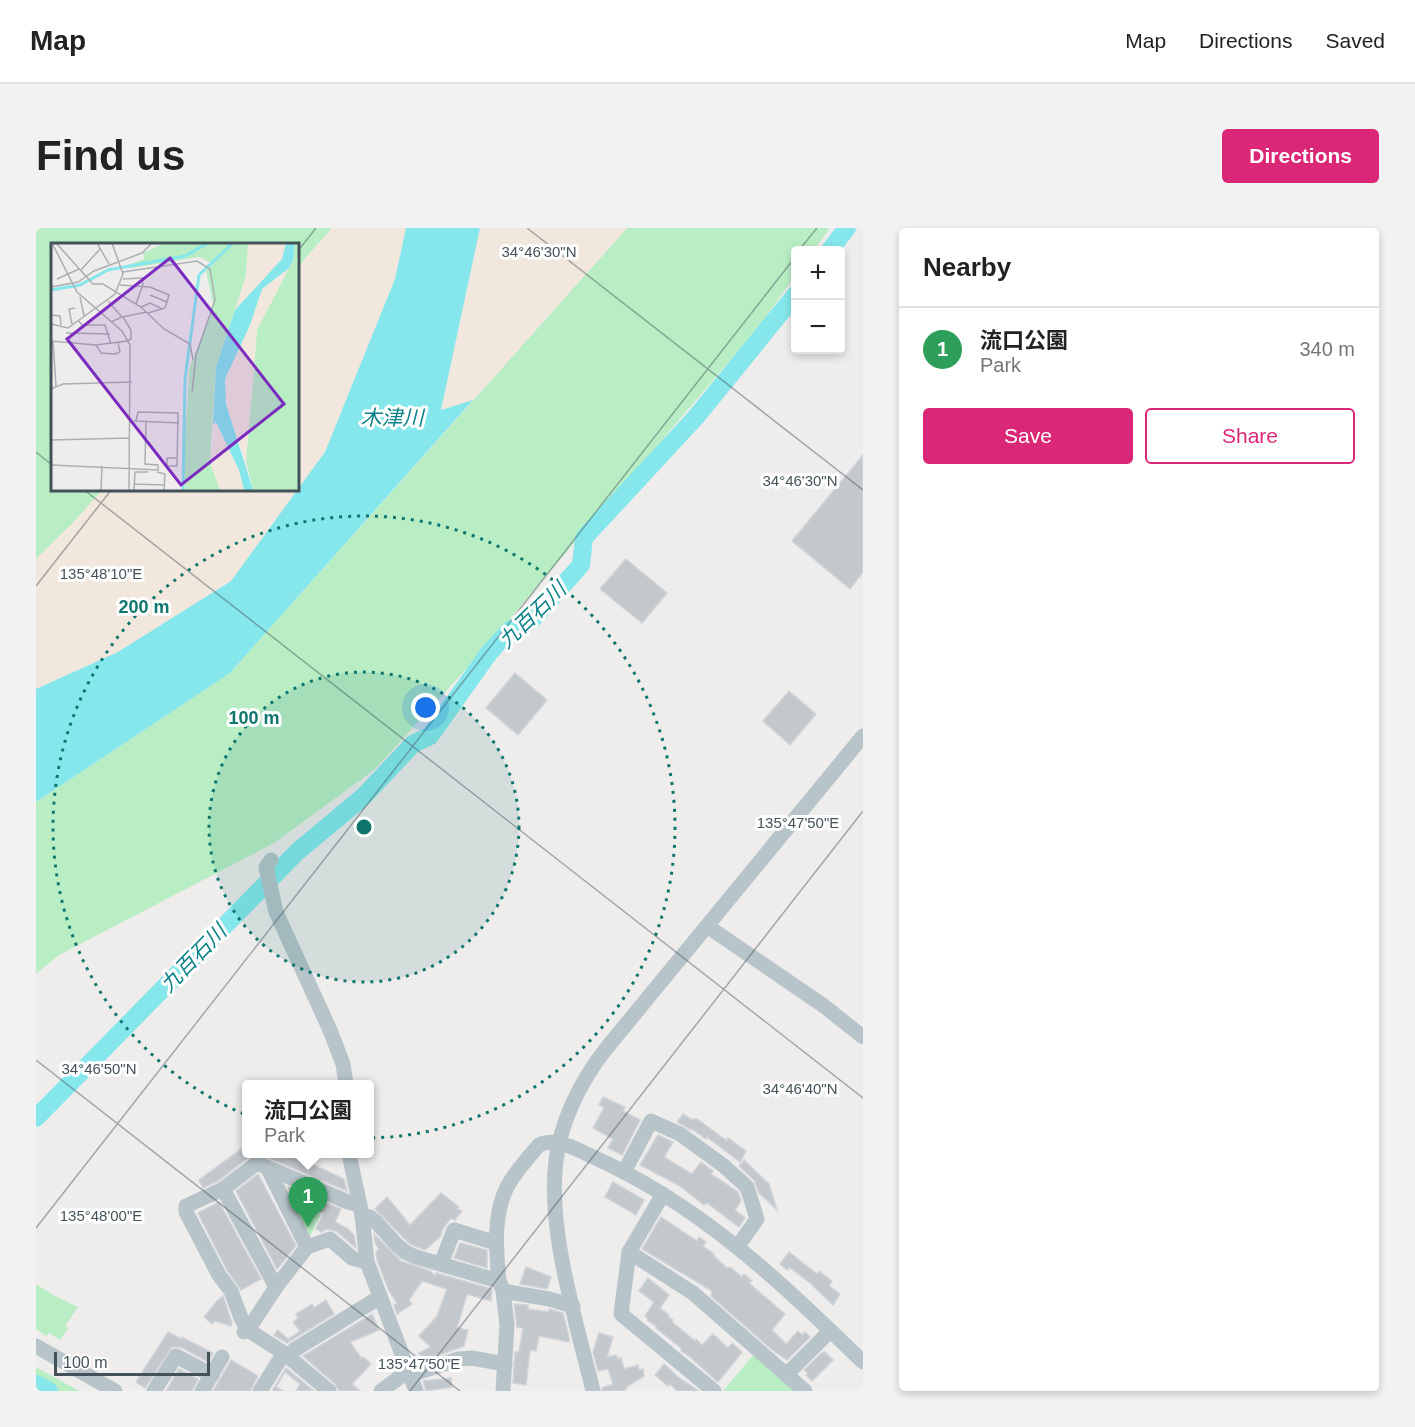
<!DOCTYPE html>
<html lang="en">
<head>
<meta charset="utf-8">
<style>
  :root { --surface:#fff; --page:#f2f2f2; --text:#222; --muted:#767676; --line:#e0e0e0; --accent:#db2777 }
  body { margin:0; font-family:Helvetica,"Noto Sans JP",sans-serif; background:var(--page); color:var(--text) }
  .controls { position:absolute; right:18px; top:18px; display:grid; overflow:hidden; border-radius:6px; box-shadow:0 3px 9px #0003 }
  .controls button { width:54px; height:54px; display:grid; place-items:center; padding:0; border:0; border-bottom:2px solid var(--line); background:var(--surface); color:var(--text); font:30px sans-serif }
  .scale { position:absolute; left:18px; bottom:15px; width:156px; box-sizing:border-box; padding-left:6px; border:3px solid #44535a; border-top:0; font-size:16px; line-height:21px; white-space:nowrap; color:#44535a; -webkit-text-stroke:4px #fff; paint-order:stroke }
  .you { position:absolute; left:390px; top:480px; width:21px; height:21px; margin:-15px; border:4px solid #fff; border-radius:50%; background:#1a73e8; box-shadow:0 0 0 9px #1a73e833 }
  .badge { display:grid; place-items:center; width:39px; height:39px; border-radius:50%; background:var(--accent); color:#fff; font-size:20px; font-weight:700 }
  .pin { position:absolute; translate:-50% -50px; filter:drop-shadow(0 2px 3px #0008) }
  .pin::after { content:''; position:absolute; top:32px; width:21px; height:18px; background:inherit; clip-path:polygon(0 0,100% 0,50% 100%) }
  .popup { position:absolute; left:206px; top:852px; width:132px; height:78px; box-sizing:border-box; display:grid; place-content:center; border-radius:6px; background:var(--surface); filter:drop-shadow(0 2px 4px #0005); font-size:20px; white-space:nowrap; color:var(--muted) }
  .popup b { font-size:22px; color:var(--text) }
  .popup::after { content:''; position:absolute; left:50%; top:100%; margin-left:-12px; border:12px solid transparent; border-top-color:var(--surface) }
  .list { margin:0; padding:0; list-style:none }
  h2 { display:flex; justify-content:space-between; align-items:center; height:78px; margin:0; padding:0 24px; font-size:26px }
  h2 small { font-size:20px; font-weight:400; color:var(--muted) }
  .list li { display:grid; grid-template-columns:39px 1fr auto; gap:18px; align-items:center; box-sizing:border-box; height:84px; padding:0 24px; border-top:2px solid var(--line) }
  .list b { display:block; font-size:22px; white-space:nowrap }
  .list p { margin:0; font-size:20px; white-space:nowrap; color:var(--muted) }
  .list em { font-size:20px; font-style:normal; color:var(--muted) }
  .actions { display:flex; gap:12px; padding:18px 24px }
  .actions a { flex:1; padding:14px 0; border:2px solid var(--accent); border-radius:6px; text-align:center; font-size:21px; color:var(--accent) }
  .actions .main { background:var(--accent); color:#fff }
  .map { position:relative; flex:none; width:827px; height:1163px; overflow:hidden; border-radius:6px }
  header { display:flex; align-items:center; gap:36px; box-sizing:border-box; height:84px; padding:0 30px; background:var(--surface); border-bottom:2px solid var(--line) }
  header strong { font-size:28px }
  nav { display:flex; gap:33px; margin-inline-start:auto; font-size:21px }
  .intro { display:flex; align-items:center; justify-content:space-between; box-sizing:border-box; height:144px; padding:0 36px }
  h1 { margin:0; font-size:42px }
  .button { padding:15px 27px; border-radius:6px; background:var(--accent); color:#fff; font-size:21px; font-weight:700 }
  main { display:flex; gap:36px; padding:0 36px }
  aside { flex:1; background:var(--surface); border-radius:6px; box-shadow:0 3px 9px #0003 }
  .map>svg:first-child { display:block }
  .green { fill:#b9eec5 }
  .sand { fill:#f1e7dc }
  .water { fill:#85e7ec }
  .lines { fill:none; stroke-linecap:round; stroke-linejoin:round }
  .river { stroke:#85e7ec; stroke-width:18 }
  .building { fill:#c3c8cc; stroke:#d0d4d8; stroke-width:1.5 }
  .minor { stroke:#b7c4ca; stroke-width:15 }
  .ticks { fill:none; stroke:#44535a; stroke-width:1.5; stroke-opacity:0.45 }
  .ring { fill:none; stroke:#0f766e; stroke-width:3; stroke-dasharray:3 6 }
  .labels { text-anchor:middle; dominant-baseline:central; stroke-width:6; stroke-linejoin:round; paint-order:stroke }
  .water-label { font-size:21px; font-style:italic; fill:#0c8289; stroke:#fff }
  .inset-river { fill:none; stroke:#85e7ec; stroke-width:3 }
  .inset-road { fill:none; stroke:#abafb2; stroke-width:1.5 }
  .view { fill:#7b2cbf; fill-opacity:0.15; stroke:#7b2cbf; stroke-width:3 }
  .inset-edge { fill:none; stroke:#44535a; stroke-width:3 }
  .ticks-label { font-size:15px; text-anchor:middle; fill:#44535a; stroke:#fff; stroke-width:6; stroke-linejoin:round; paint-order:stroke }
  .centre { fill:#0f766e; stroke:#fff; stroke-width:3 }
  .ring-label { font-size:18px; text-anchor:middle; font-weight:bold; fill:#0f766e; stroke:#fff; stroke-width:6; stroke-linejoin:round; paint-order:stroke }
</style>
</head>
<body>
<header>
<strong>Map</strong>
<nav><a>Map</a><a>Directions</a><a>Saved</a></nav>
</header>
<div class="intro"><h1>Find us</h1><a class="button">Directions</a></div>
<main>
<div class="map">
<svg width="827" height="1163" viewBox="0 0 827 1163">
  <rect width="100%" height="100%" fill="#efecec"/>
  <!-- green -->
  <g class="green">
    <path d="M0,0H296L261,40V16H16V261H67L36,296L0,331Z"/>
    <path d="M591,0H794L778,22H760L759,48L724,97L442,428L338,542L238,615L23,727L0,746V574L194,445Z"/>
    <path d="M251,970L285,987L272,1012Z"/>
    <path d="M0,1056L17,1067L42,1079L29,1098L32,1100L24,1112L13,1105L10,1108L0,1101Z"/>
    <path d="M719,1125L762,1163H687Z"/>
    <path d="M0,1139L43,1163H0Z"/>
  </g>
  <!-- sand -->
  <g class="sand">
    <path d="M296,0H370L359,51L289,224L195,353L82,424L0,461V331L36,296L67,261H261V40Z"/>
    <path d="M444,0H591L437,172L405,182Z"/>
  </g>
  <!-- water -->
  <path class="water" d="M370,0H444L405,182L437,172L194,445L0,574V461L82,424L195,353L289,224L359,51Z"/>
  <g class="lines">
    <!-- river -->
    <g class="river">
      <path d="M794,22L811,0"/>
      <path d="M0,890L261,624L328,568L377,516L394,508L453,425L475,401L496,392L545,337L548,310L660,189L760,66"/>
      <path d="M0,1156L13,1163"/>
    </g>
  </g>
  <!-- building -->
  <g class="building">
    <path d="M827,227V344L814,361L756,313Z"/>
    <path d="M590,331L631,365L606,395L564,361Z"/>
    <path d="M479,445L511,472L482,507L450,480Z"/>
    <path d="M753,463L780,486L754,517L727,493Z"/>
    <path d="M567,869L589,879L587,883L604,892L586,927L572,920L577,911L557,900L568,880L563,877Z"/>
    <path d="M647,886L655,891H661L691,913L692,910L710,923L704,934L671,909L670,911L656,901L655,902L641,894Z"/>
    <path d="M622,907L637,914L628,929L656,946L665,934L677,943L675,946L702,964L705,973L699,982L709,990L703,999L671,975L668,977L644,958L604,937Z"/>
    <path d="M208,919L213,929L182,953L167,960L163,952Z"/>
    <path d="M224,926H260L259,928L308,951L311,963Z"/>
    <path d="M708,932L733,956L741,982L723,965L718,952L703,938Z"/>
    <path d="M222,946L260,1018L241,1041L200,963Z"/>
    <path d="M577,954L608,972L600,987L569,969Z"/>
    <path d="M252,959L305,981L299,994L311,1000L318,1007L320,1020L300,1003L290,1001L286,1004L280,1001L288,985L260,973L261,971L257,969Z"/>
    <path d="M405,965L423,979L421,981L426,983L419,992L415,990L406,1002L405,1008L389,1022L374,1016L339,981L351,969L374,997Z"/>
    <path d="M183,974L225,1051L205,1062L191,1042L162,985Z"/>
    <path d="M625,989L661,1013L663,1009L670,1014L667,1018L678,1026L677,1027L691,1040L694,1039L706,1049L708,1046L716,1053L713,1055L749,1086L736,1102L750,1116L762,1103L766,1107L769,1104L774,1109L751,1132L735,1121L675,1068L676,1063L606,1021Z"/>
    <path d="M338,1006L365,1033L394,1043L399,1048L400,1045L456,1061L455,1073L431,1066L421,1100L432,1102L428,1118L387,1133L383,1125L395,1119L383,1108L401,1088L411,1061L386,1053L373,1072L376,1076L361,1086L358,1077L361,1075L353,1063L341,1032L340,1024L343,1021L339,1015Z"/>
    <path d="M424,1015L451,1022V1040L418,1030Z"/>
    <path d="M753,1024L781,1046L783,1043L796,1053L793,1058L804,1066L797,1077L774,1055L753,1039L752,1042L744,1036Z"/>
    <path d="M490,1039L515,1049L511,1061L484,1056Z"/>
    <path d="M612,1050L633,1067L624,1080L633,1087L632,1089L637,1092L636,1094L659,1113L660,1111L666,1117L677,1106L692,1120L696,1115L706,1124L682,1154L653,1128L645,1123L646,1121L620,1100L621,1099L611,1092L612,1090L609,1088L618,1074L603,1063Z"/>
    <path d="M187,1068L196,1095L195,1098L179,1093L176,1096L168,1089L181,1073Z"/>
    <path d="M290,1072L298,1086L251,1115L238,1107L242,1102L252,1111L264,1103L257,1094L262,1090L260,1086L276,1076L278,1080Z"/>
    <path d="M478,1076L492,1077V1081L513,1084V1081L527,1085L533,1109V1114L503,1108L500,1123L494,1122L490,1157L477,1155L479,1124H483L487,1100L481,1099Z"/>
    <path d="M336,1086L343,1102L314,1114L326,1131L327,1129L335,1136L316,1156L324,1163H303L299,1156L267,1128Z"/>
    <path d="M132,1104L145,1111L146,1109L177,1125L172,1134L145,1119H136L109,1160L100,1154Z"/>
    <path d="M563,1105L577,1109L571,1129L580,1127L582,1131L585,1130L588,1141L602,1137L603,1142L607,1141L608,1148L592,1158L588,1163H566V1160L577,1156L572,1141L562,1143L557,1124Z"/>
    <path d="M789,1124L797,1132L776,1153L770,1147L772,1145L768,1142L786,1125Z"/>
    <path d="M195,1132L222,1148L214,1163H177Z"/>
    <path d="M628,1136L642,1149L663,1163H641L634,1156L632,1158L619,1147Z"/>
    <path d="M250,1140L278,1163H260L264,1156L249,1144L240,1159L247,1163H236Z"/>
    <path d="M143,1141L162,1151L156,1163H130Z"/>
    <path d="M415,1150L416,1159L390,1163L387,1153Z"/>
  </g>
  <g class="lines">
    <!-- minor -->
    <g class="minor">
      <path d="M235,632L230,639L240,684L294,802L307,836L310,856"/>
      <path d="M671,698L788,778L827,809"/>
      <path d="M313,926L326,987L331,1034L380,1163"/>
      <path d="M231,939L271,1019L294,1011L316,1030L331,1034"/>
      <path d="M588,944L615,893L644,906L688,938L711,959L721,991L702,1018"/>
      <path d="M187,961L150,978V984L183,1047L195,1063L205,1090L212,1102L248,1125L293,1163"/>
      <path d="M627,966L593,1024L585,1086L678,1163"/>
      <path d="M326,987L334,989L339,993L361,1017L369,1024L380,1029L463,1053L466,1060"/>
      <path d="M593,1024L657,1065L769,1163"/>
      <path d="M405,1036L418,1002L460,1015"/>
      <path d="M463,1053C460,1022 457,987 471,959C479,944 492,930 503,917C518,909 541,921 555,928C663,976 744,1053 827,1134"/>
      <path d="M240,1059L187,961L221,935L312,974L324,977"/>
      <path d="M208,1104L212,1102L240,1059L271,1019"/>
      <path d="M0,1118L79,1163"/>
      <path d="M252,1128L258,1122L344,1069"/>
      <path d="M374,1147L423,1131L436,1130L469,1136"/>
      <path d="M750,1147L794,1103"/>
      <path d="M118,1163L140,1128L176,1147"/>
      <path d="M166,1163L186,1129"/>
      <path d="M224,1163L248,1125"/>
      <path d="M345,1163L372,1143"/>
      <path d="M467,1163L471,1097L467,1063L513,1071L537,1078"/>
      <path d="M557,1163C540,1092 506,987 523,916C530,883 548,849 569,822L827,508"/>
    </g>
  </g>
  <!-- ticks -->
  <path class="ticks" d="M491,0L827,262M763,22L781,0M261,24L280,0M0,224L16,237M47,261L827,870M0,358L76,261M0,832L424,1163M0,1000L760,28M374,1163L827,583"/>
  <!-- distance rings -->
  <circle cx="328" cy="599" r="155" fill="#0f766e" fill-opacity=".12"/>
  <g class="ring">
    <circle cx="328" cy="599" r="155"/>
    <circle cx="328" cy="599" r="311"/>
  </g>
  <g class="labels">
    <!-- water labels -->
    <g class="water-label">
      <text x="356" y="189">木津川</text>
      <text transform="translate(496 387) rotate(-44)">九百石川</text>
      <text transform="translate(157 730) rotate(-46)">九百石川</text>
    </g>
  </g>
  <!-- overview -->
  <g transform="translate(15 15)">
    <rect width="248" height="248" fill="#efecec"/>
    <path d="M114,0H197L195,33L165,124L159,219L169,247H134L133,220L138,126L159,72L162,61L155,28L162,21L149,14L80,25L79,21L93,16L92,10ZM244,0H247V247H202L195,218L206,87L242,17Z" fill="#b9eec5"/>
    <path d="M197,0H235L231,16L184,67L195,33ZM238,25L206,87L195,218L175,161L174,136L211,46ZM165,178L188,227L193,247H169L159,219Z" fill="#f1e7dc"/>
    <path d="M235,0H244L242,17L238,25L211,46L199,82L174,136L175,161L202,247H193L188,227L165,179L162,182L165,124L184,67L231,16Z" fill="#85e7ec"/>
    <path class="inset-river" d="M0,47L29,42L57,27L134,13L157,0M132,247L134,136L148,32L182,0"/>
    <path class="inset-road" d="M1,0L26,49L71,88L79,102L78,247M5,0L42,41H52L90,64L113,86L139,101L142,117M46,0L58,21M30,27L49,6M72,29L146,18L159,26L164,57L145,112L141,150M6,36L28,26M72,36L91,35L92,44M69,42L99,44L118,52L116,59M0,44L27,39L43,28L91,10L101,0M29,54L33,73M57,58L71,74L60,79M85,61L91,44M90,64L99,60L111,66M97,70L114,65L116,59L99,52M0,72L9,73L10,82M71,74L96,69M27,77L31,82H54L60,101M0,81L17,85L64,51L72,31L61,0M21,81L18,66L24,65M15,90L59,91M0,98L45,102L76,98L80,96V87L72,74M2,98L5,143M45,102L50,110L64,111L69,109L67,100M0,146L12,141L81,139M83,178L128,180M85,178L87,169L127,170L126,223H116V215H126M0,197L79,195M0,222L107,227V222L94,221L95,179M106,229L114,231L113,247M84,241L113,242M50,247L51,223M83,247L84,229H97"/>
    <path class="view" d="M119,15L233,161L130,242L16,96Z"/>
    <rect width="248" height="248" class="inset-edge"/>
  </g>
  <g class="ticks-label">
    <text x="503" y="29">34°46'30"N</text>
    <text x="764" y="258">34°46'30"N</text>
    <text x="65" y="351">135°48'10"E</text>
    <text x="762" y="600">135°47'50"E</text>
    <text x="63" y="846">34°46'50"N</text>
    <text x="764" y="866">34°46'40"N</text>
    <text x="65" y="993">135°48'00"E</text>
    <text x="383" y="1141">135°47'50"E</text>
  </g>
  <circle cx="328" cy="599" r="9" class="centre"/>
  <g class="ring-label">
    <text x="108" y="385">200 m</text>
    <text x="218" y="496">100 m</text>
  </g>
</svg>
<div class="controls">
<button>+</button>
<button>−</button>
</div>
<div class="scale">100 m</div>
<div class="you"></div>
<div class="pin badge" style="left:272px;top:999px;background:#2e9e5b">1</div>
<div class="popup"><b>流口公園</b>Park</div>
</div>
<aside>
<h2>Nearby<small></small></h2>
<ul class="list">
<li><span class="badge" style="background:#2e9e5b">1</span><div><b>流口公園</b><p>Park</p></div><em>340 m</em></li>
</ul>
<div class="actions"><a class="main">Save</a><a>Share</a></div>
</aside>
</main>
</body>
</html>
